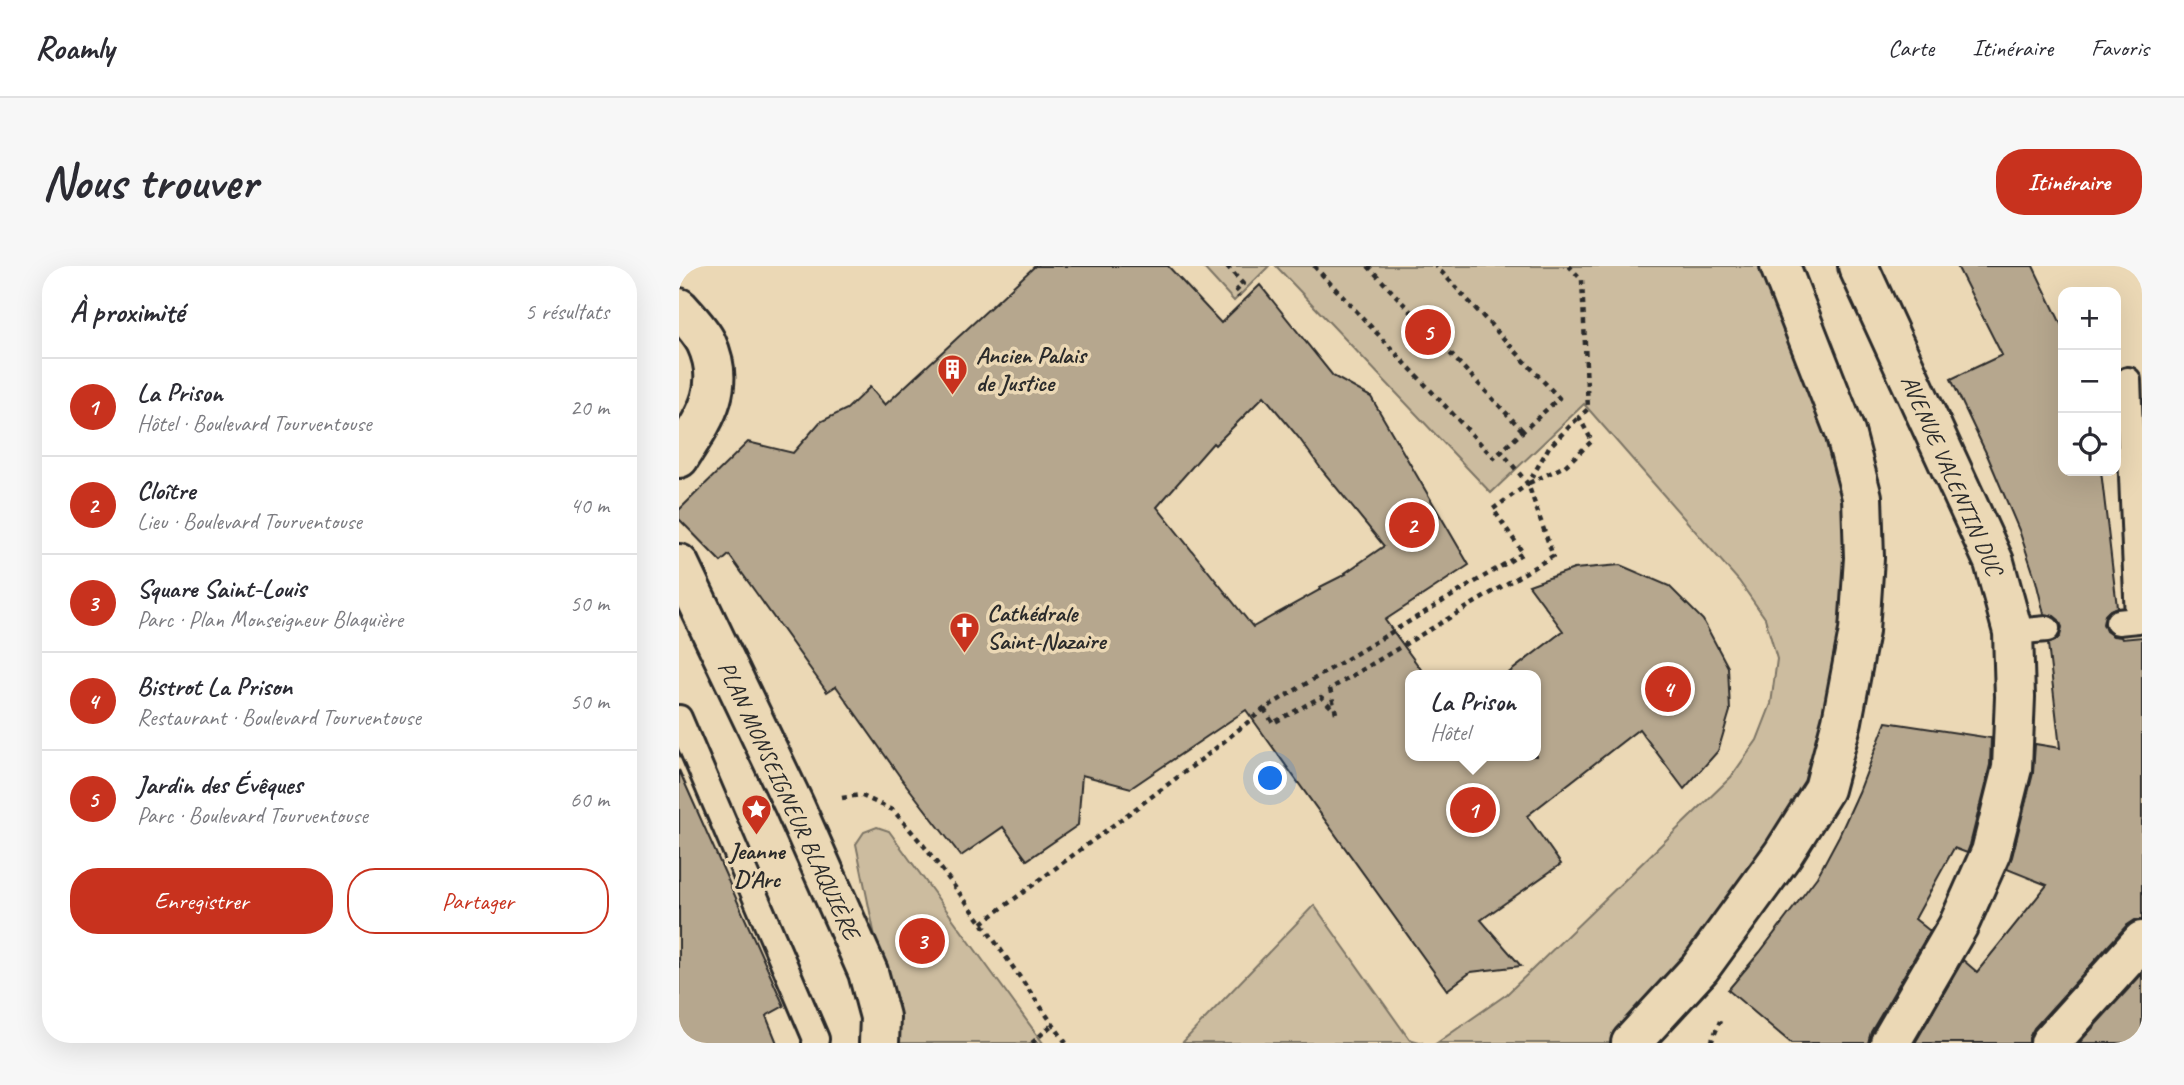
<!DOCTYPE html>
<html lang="fr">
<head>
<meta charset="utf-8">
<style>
  :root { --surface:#fff; --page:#f7f7f7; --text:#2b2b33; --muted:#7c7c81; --line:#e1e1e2; --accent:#c8321e }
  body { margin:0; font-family:Caveat,sans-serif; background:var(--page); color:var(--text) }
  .controls { position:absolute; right:21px; top:21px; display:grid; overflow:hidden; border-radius:14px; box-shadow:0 7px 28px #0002 }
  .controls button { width:63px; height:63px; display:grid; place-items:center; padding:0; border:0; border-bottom:2px solid var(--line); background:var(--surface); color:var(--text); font:35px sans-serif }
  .you { position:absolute; left:592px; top:513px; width:24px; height:24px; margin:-18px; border:5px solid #fff; border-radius:50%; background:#1a73e8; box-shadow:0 0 0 10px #1a73e833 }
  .badge { display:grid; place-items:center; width:46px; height:46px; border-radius:50%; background:var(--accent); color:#fff; font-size:23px; font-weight:700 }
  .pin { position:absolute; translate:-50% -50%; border:4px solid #fff; box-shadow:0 2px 7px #0006 }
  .popup { position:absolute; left:726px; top:404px; width:136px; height:91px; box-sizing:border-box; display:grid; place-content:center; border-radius:14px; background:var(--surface); filter:drop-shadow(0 2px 5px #0005); font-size:23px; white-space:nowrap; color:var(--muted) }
  .popup b { font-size:26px; color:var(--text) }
  .popup::after { content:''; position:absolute; left:50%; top:100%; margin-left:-14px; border:14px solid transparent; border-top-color:var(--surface) }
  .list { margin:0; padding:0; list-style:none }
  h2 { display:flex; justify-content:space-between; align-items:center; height:91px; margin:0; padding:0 28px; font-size:30px }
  h2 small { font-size:23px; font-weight:400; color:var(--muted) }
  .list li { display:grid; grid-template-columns:46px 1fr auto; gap:21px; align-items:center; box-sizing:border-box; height:98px; padding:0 28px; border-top:2px solid var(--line) }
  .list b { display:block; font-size:26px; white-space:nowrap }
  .list p { margin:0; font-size:23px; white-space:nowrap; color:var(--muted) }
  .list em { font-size:23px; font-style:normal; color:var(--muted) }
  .actions { display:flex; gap:14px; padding:21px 28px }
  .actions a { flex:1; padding:16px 0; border:2px solid var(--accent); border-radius:28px; text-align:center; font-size:24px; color:var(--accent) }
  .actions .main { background:var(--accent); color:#fff }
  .icon { flex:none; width:38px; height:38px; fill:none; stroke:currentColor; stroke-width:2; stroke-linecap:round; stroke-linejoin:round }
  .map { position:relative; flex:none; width:1463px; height:777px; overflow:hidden; border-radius:28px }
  header { display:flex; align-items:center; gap:42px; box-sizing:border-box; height:98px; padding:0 35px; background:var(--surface); border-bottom:2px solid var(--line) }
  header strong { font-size:33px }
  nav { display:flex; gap:38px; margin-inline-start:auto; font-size:24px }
  .intro { display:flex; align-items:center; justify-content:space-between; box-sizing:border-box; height:168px; padding:0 42px }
  h1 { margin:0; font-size:49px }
  .button { padding:18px 32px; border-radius:28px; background:var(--accent); color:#fff; font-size:24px; font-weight:700 }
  main { display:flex; gap:42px; padding:0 42px }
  aside { flex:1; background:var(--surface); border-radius:28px; box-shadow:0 7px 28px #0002 }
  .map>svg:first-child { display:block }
  .green { fill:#ccbc9f; stroke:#7c7465; stroke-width:2 }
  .building { fill:#b6a78e; stroke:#2b2b2b; stroke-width:2; fill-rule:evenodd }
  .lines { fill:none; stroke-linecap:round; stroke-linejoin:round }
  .lane-casing { stroke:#2b2b2b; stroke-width:30 }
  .street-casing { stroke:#2b2b2b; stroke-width:44 }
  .secondary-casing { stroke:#2b2b2b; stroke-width:44 }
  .path { stroke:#2b2b2b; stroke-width:4.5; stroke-dasharray:5 5; stroke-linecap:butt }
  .lane { stroke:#ebd8b5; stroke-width:24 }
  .street { stroke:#ebd8b5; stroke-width:38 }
  .secondary { stroke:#ebd8b5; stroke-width:38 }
  .labels { text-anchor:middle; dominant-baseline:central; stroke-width:7; stroke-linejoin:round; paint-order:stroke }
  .poi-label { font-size:24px; font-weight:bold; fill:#2b2b2b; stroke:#ebd8b5; text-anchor:start }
  .street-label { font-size:24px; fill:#2b2b2b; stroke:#ebd8b5 }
</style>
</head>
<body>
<header>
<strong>Roamly</strong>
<nav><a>Carte</a><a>Itinéraire</a><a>Favoris</a></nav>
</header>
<div class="intro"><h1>Nous trouver</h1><a class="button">Itinéraire</a></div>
<main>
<aside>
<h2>À proximité<small>5 résultats</small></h2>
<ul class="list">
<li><span class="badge">1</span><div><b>La Prison</b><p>Hôtel · Boulevard Tourventouse</p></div><em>20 m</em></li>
<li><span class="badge">2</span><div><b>Cloître</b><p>Lieu · Boulevard Tourventouse</p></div><em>40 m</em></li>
<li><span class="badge">3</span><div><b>Square Saint-Louis</b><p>Parc · Plan Monseigneur Blaquière</p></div><em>50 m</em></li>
<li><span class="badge">4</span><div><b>Bistrot La Prison</b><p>Restaurant · Boulevard Tourventouse</p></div><em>50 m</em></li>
<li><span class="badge">5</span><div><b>Jardin des Évêques</b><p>Parc · Boulevard Tourventouse</p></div><em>60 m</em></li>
</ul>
<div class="actions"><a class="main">Enregistrer</a><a>Partager</a></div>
</aside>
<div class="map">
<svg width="1463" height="777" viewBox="0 0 1463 777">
  <rect width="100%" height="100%" fill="#ebd8b5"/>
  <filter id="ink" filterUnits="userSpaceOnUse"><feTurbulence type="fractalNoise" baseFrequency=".0143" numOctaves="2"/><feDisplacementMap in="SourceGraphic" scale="14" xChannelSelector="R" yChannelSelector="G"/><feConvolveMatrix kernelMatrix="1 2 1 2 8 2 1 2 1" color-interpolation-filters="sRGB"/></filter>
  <g filter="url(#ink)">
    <!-- green -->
    <g class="green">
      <path d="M523,0H590L555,35Z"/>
      <path d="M597,0H1101L1183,231L1145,523L952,777H758L828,728L1052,511L1078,474L1092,438L1098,393L1086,352L1060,315L905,138L812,227Z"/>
      <path d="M198,561L210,565L364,777H218L177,578L185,566Z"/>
      <path d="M635,639L730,773L744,777H503Z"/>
    </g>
    <!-- building -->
    <g class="building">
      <path d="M356,0H489L542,57L581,19L654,110L692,131L790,299L706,354L746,409H731V490H857V409H827L884,365L850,319L895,303L941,299L990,320L1024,354L1049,401L1051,445L1039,485L1005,523L960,463L848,550L882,598L802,654L842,700L792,706L768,724L567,444L452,522L403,509L399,559L348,594L324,561L282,590L222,512L157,420L148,426L50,289L42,296L0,253V244L69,176L114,187L141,156L168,143L191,121L206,139ZM585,130L620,172L643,204L705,280L666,307L667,308L641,321L642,323L574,361L478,241L534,177L536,179Z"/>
      <path d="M1278,0H1354L1384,62V205H1422L1438,341L1431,344L1426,349L1424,358L1427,365L1434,370L1442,371L1443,373L1463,371V654H1456L1447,660L1355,762L1350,772V777H1236L1284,694L1298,706L1368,619L1328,603L1333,591L1354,507L1356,478L1381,482L1369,378L1376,375L1381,370L1383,361L1380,354L1375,350L1365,348L1357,315L1340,264L1309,191L1272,113L1323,89Z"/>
      <path d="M1207,456L1312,472L1311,499L1291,579L1288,587L1275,582L1236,653L1251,665L1192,766L1189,777H1112L1049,724L1081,686L1138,611L1160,570L1180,526Z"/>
      <path d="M0,504L105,740L87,750L98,777H0Z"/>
      <path d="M1463,708V777H1400Z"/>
    </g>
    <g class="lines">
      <defs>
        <g id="lane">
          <path d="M1439,356L1459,354L1449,114"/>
          <path d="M1334,366L1368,363"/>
          <path d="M0,452L137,773L136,777"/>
        </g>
        <g id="street">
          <path d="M0,42C9,52 21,64 27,76C49,123 24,154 0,192"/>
          <path d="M0,298L115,539L189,706L201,751L200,777"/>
          <path d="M1371,777L1463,675"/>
        </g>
        <g id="secondary">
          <path d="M1179,0L1315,296L1334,366L1336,431L1333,502L1312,586L1279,660L1211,777"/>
          <path d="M952,777L1021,702L1104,588L1145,523L1163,455L1180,365L1185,292L1183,231L1166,166L1101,0"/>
        </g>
      </defs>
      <!-- lane casing -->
      <use href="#lane" class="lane-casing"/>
      <!-- street casing -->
      <use href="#street" class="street-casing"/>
      <!-- secondary casing -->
      <use href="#secondary" class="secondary-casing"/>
      <!-- path -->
      <g class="path">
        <path d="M548,0L564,18L556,26L560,31"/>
        <path d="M635,0L815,192L880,132L757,0"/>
        <path d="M689,0L844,165"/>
        <path d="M850,217L886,200L913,175L900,151L909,143L903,14L890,0"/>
        <path d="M585,443L594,457L642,431L655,444"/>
        <path d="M657,447L651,423L874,290L849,218L822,185"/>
        <path d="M163,532L181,529L214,544L245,580L303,657L387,777"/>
        <path d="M303,657L527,490L585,443L844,287L814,243L849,218L870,181L900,151"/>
        <path d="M353,777L374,758"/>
        <path d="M1032,777L1041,755"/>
      </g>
      <!-- lane -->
      <use href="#lane" class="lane"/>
      <!-- street -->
      <use href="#street" class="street"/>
      <!-- secondary -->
      <use href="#secondary" class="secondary"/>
    </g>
  </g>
  <!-- icons -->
  <defs>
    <symbol id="building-pin" viewBox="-11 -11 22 30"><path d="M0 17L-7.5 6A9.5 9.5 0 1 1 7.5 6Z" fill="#c8321e" stroke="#ebd8b5"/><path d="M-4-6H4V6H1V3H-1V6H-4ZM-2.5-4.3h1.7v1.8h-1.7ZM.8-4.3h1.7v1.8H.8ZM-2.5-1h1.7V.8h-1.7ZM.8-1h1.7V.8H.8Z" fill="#fff"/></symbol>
    <symbol id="church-pin" viewBox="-11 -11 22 30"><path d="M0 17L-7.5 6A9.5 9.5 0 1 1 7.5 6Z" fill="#c8321e" stroke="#ebd8b5"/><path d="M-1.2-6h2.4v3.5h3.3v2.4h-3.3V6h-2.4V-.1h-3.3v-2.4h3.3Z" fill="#fff"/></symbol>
    <symbol id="sight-pin" viewBox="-11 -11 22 30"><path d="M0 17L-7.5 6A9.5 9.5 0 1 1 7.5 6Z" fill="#c8321e" stroke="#ebd8b5"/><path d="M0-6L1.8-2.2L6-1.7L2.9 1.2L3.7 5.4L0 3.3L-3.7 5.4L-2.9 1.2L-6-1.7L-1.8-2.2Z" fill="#fff"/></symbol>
  </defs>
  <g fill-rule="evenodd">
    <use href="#building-pin" x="256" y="86" width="35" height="47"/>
    <use href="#church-pin" x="268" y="344" width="35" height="47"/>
    <use href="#sight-pin" x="60" y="526" width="35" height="47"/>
  </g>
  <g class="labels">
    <!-- poi labels -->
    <g class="poi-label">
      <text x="297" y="89">Ancien Palais<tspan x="297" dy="28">de Justice</tspan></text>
      <text x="308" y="347">Cathédrale<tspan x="308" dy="28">Saint-Nazaire</tspan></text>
      <text x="78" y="585" text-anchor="middle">Jeanne<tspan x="78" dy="28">D'Arc</tspan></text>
    </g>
    <!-- street labels -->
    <g class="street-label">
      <text transform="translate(1273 209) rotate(66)">AVENUE VALENTIN DUC</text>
      <text transform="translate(110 534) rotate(65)">PLAN MONSEIGNEUR BLAQUIÈRE</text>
    </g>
  </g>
</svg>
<div class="controls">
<button>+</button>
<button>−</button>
<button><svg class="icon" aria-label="locate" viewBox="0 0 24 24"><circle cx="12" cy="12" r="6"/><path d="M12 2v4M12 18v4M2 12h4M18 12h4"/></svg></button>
</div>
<div class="you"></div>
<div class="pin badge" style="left:794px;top:544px">1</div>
<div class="popup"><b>La Prison</b>Hôtel</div>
<div class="pin badge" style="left:733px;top:259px">2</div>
<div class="pin badge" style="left:243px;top:675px">3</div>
<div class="pin badge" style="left:989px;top:423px">4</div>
<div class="pin badge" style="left:749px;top:66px">5</div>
</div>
</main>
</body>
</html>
